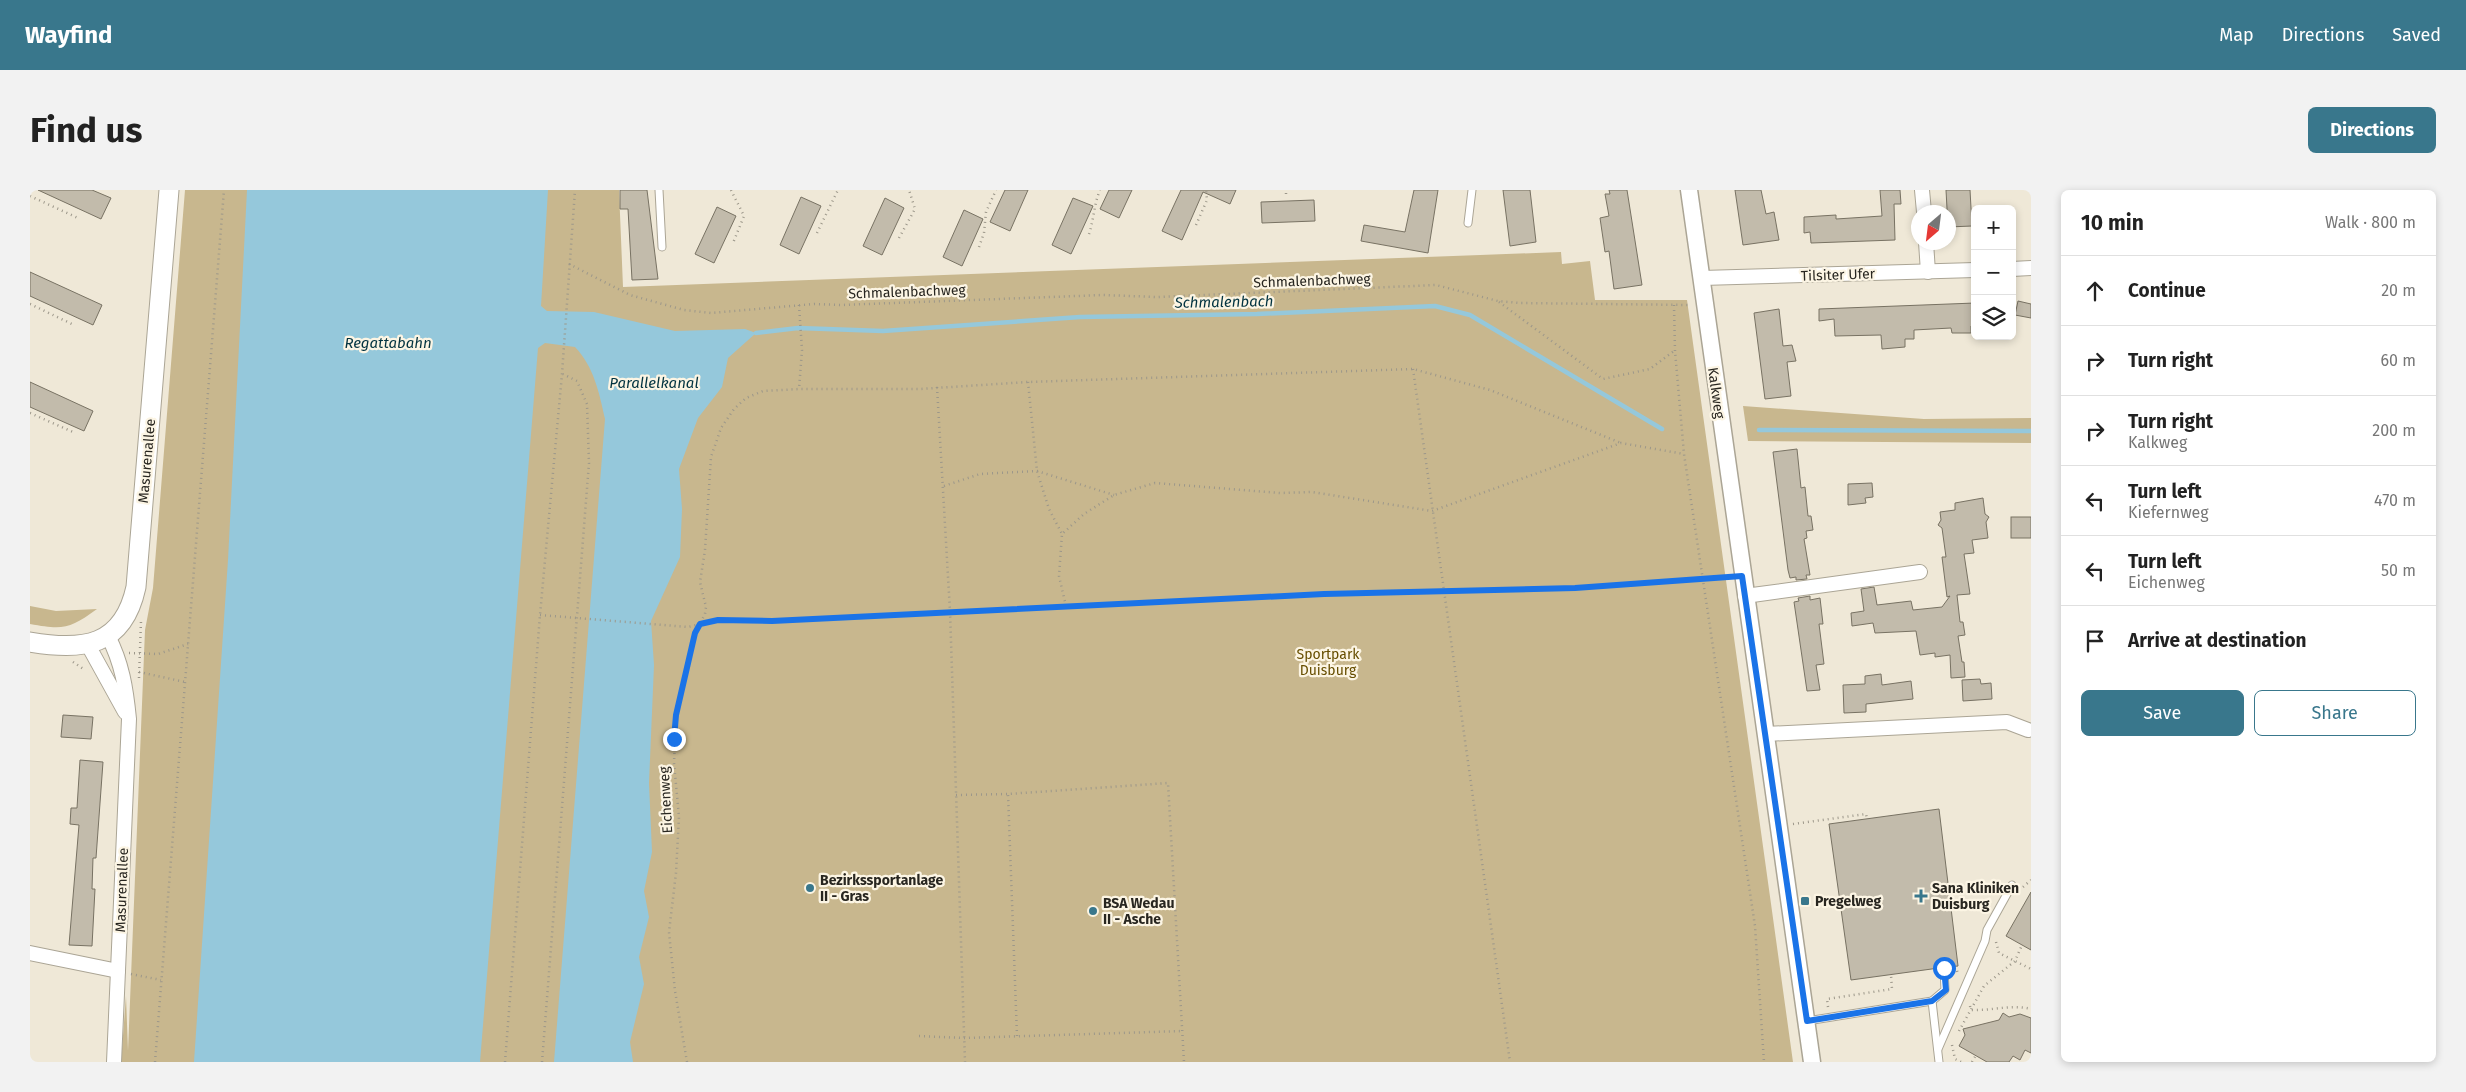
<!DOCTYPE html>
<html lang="en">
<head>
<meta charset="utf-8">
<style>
  :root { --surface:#fff; --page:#f2f2f2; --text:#222; --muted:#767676; --line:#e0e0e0; --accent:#39778c }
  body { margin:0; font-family:"Fira Sans",sans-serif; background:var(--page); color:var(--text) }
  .controls { position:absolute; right:15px; top:15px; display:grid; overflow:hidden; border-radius:8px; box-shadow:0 2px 8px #0003 }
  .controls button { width:45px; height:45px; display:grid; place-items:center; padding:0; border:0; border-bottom:1px solid var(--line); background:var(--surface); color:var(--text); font:25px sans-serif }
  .compass { position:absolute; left:1881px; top:15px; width:45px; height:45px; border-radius:50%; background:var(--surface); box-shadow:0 2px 8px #0003; rotate:208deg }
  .stop { position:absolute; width:15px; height:15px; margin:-11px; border:4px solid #1a73e8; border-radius:50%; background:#fff }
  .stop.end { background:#1a73e8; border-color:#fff; box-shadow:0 1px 5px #0008 }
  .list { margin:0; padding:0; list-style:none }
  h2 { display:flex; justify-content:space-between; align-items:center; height:65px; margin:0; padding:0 20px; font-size:21px }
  h2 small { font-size:16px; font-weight:400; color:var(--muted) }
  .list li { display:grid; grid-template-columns:32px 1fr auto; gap:15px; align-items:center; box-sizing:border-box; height:70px; padding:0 20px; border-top:1px solid var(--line) }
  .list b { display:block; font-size:19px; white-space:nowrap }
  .list p { margin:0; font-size:16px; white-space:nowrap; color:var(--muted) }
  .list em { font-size:16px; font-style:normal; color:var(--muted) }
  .actions { display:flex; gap:10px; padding:15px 20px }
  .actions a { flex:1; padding:11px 0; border:1px solid var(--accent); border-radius:8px; text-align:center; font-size:18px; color:var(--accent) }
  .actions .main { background:var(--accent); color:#fff }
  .icon { flex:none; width:28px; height:28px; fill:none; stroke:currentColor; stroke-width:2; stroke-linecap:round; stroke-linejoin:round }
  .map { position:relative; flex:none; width:2001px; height:872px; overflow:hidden; border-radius:8px }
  header { display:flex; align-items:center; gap:30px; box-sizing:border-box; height:70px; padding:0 25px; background:var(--accent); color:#fff }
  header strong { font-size:24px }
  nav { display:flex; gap:28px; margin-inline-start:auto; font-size:18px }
  .intro { display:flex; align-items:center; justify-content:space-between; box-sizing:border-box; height:120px; padding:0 30px }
  h1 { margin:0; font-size:35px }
  .button { padding:12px 22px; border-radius:8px; background:var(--accent); color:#fff; font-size:18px; font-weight:700 }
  main { display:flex; gap:30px; padding:0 30px }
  aside { flex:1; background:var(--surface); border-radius:8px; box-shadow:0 2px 8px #0003 }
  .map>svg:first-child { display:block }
  .green { fill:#c8b78e }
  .water { fill:#95c8db }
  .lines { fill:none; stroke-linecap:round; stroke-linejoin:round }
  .stream { stroke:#95c8db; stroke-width:4.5 }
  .building { fill:#c2bbab; stroke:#787263 }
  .service-casing { stroke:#aba595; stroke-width:9 }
  .minor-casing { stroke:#aba595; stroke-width:16 }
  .tertiary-casing { stroke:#aba595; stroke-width:19 }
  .secondary-casing { stroke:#aba595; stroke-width:21 }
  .path { stroke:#9c978a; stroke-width:2.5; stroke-dasharray:1 4; stroke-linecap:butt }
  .service { stroke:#fff; stroke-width:7 }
  .minor { stroke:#fff; stroke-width:14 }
  .tertiary { stroke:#fff; stroke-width:16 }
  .secondary { stroke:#fff; stroke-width:19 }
  .route { stroke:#1a73e8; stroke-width:6 }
  .poi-dot { fill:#39778c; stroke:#fcf5e4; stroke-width:2 }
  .labels { text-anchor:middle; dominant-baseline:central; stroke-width:4.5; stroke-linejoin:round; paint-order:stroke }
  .street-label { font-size:14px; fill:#282620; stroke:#fcf5e4 }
  .park-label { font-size:14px; fill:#674e00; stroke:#fcf5e4 }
  .poi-label { font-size:14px; font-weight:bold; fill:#282620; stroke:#fcf5e4; text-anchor:start }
  .water-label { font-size:15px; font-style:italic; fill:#023340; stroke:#fcf5e4 }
</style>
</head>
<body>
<header>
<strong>Wayfind</strong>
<nav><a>Map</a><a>Directions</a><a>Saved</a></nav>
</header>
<div class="intro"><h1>Find us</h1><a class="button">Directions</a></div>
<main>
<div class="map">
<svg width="2001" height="872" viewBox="0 0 2001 872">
  <rect width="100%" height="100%" fill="#efe8d7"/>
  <!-- green -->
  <g class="green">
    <path d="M155,0H589L593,97L1531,62L1532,74L1560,71L1565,110H1657L1763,872H91L96,806L98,861L115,440L123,398Z"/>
    <path d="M1713,216L1894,229L2001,228V253L1718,251Z"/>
    <path d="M0,416L26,421L67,419C40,439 33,440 0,434Z"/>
  </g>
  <!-- water -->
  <path class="water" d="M217,0H518L511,116L517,121L564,122L645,141L715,139L726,143L698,168L692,197L668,228L649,279L652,319L650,367L621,431L624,475L619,593L622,662L614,701L619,727L609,767L614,794L600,852L603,872H524L575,229C569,202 564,177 545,157L515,153L508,158L450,872H164L198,370Z"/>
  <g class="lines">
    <!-- stream -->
    <g class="stream">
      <path d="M726,143L768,138L853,141L1050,127L1227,124L1405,116L1440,125L1632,239"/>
      <path d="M1729,240L2001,241"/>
    </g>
  </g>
  <!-- building -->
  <g class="building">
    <path d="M8,0H62L81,8L71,29Z"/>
    <path d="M590,0H617L628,89L602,90L598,19H590Z"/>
    <path d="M975,0H998L980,41L960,32Z"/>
    <path d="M1079,0H1102L1089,28L1070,19Z"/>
    <path d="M1151,0H1206L1200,14L1173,2L1152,50L1132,41Z"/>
    <path d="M1384,0H1408L1398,63L1331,51L1334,35L1375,42Z"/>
    <path d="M1473,0H1500L1506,52L1480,56Z"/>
    <path d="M1579,0H1597L1612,95L1584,99L1579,61L1575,62L1570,28L1579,26L1575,4H1580Z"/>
    <path d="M1705,0H1731L1736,24L1744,22L1749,50L1713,55Z"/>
    <path d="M1850,0H1870L1871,14H1864L1865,50L1781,53L1780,42L1774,43V27L1806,25V29L1852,26Z"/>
    <path d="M1916,0H1940L1942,36L1918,37Z"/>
    <path d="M771,7L791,16L769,64L750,55Z"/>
    <path d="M855,8L874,18L852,65L833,56Z"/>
    <path d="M1043,8L1063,16L1041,64L1022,55Z"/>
    <path d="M1284,10L1285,31L1232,33L1231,12Z"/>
    <path d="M687,17L706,26L684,73L665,64Z"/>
    <path d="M934,20L953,29L932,76L913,67Z"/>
    <path d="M0,82L72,115L63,135L0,106Z"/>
    <path d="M1988,111L2001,114V128L1985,125Z"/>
    <path d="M1945,113V136H1941V143H1922L1921,138L1884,140V149H1875V157L1852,159L1851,145L1805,146L1804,129L1789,131V119Z"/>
    <path d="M1749,119L1753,156L1762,155L1766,171L1757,172L1761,206L1735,209L1724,123Z"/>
    <path d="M0,192L63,221L54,241L0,217Z"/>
    <path d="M1767,259L1771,298L1775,297L1778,326H1781L1783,340L1776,341L1777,348L1774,349L1780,385H1776L1777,389L1766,390V387L1760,388L1758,380L1743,262Z"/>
    <path d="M1842,293L1843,307L1835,308L1836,313L1818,315V294Z"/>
    <path d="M1953,308L1955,324L1959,327L1956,332L1958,348L1942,350L1944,363L1934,364L1940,404L1927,405L1930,432H1933L1935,445L1928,446L1932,472H1934L1935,487L1921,488L1920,465L1905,467V463L1890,465L1886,441L1845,443L1843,433L1822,436L1821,423L1834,421L1831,399L1844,397L1847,415L1881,411L1883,420L1912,417L1920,406L1917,407L1912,367H1916L1912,338L1908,335L1911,330L1910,322L1925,320V313Z"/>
    <rect x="1981" y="327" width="20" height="21"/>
    <path d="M1780,406V410L1790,408L1793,434H1789L1794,474L1786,475L1790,500L1777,501L1764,412L1769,411L1768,408Z"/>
    <path d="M1851,484L1852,495L1881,491L1883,509L1836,514V522L1814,523L1813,495L1835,494V486Z"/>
    <path d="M1950,489L1951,494L1961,493L1962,509L1933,511L1932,490Z"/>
    <path d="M33,525L63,527L61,549L31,547Z"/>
    <path d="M50,570L73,572L66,668H63L62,699H65L62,756L39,755L49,635L40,634L41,618H47Z"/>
    <path d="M1909,619L1928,776L1919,777L1913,773L1909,778L1821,790L1799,634Z"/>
    <path d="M2001,702V760L1976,746Z"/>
    <path d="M1973,823L1979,827L1990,824L2001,828V863L1995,860L1990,870L1983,866L1979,872H1957L1929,856L1935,845L1933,839L1969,830Z"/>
  </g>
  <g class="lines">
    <defs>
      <g id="service">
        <path d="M629,0L632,57"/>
        <path d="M1438,33L1442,0"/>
        <path d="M1902,811L1909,872"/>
        <path d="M1777,831L1902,811L1915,800L1914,778"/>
        <path d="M1908,859L1955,751L1957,740L1982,695"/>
      </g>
      <g id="minor">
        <path d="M1892,0L1894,22"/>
        <path d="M1896,52L1898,82"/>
        <path d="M1982,79L2001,78"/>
        <path d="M1672,88L1945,80"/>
        <path d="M1715,406L1890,382"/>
        <path d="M78,446C92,473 96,498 99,529L84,872"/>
        <path d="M58,455L95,522"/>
        <path d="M1736,544L1977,532L1998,540"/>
        <path d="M0,763L88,781"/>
      </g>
      <path id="tertiary" d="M1659,0L1782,872"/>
      <path id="secondary" d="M0,452C53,461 93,457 106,397L139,0"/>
    </defs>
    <!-- service casing -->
    <use href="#service" class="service-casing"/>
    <!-- minor casing -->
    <use href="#minor" class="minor-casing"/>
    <!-- tertiary casing -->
    <use href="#tertiary" class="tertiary-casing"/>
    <!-- secondary casing -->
    <use href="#secondary" class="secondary-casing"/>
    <!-- path -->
    <g class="path">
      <path d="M701,0L714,26L703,53"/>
      <path d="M1256,4V0"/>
      <path d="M0,6L48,28"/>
      <path d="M1166,35L1177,10L1176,0"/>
      <path d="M787,43L808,0"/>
      <path d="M1059,44C1064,29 1064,14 1070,0"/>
      <path d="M869,48L885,19L879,0"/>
      <path d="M949,57L954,43L956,22L966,0"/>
      <path d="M539,74L600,105L654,120L681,123L784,114L811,115L1073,105L1127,107L1406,95L1468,111L1489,113L1660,115"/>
      <path d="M1469,112L1573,189L1620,179L1644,161"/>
      <path d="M0,114L44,135"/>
      <path d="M769,115L772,160L769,199"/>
      <path d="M1644,115L1645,161L1654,264L1725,736L1734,872"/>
      <path d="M1383,179L1480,872"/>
      <path d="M998,192L1007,281L1019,319L1032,344"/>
      <path d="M907,197L920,421L935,872"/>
      <path d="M0,223L43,242"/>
      <path d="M914,296L950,284L1007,281L1084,305"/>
      <path d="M1036,416L1029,386L1032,344L1054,324L1084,305L1125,293L1250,303L1282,302L1402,321L1591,253L1654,264"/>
      <path d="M510,425L658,437L688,430L743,431L1294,404L1545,398L1698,387"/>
      <path d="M99,463L128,464L158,454"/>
      <path d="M43,472L55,480"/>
      <path d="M109,482L155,492"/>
      <path d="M109,488L111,431"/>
      <path d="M926,605L978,604"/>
      <path d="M1763,634L1836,624L1837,629"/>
      <path d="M1993,697L2001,690"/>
      <path d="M1966,752L1969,763L2001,779"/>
      <path d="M1926,776L1928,785"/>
      <path d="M101,784L131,790"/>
      <path d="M1940,816L1941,820C1961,821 1981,814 2001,819"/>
      <path d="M1798,817L1797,809L1862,799L1861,785"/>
      <path d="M1929,841L1954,796L1985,771L1992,755"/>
      <path d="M889,846L934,848L1153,841"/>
      <path d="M987,846L978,604L1138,593L1154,872"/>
      <path d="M1922,855L1925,869L1931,872"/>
      <path d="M125,872L194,0"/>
      <path d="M475,872L510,425L532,184L545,0"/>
      <path d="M512,872L559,273L557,214L547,191L533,184"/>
      <path d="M657,872L645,801L639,742L646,683L649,627L644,573L646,525L665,443L675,424L676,417L670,392L675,360L681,267L691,238L704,219L716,208L733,201L769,199H890L998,192L1383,179L1460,200L1591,253"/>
      <path d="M1942,872L1946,865"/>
    </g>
    <!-- service -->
    <use href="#service" class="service"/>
    <!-- minor -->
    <use href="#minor" class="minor"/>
    <!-- tertiary -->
    <use href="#tertiary" class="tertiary"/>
    <!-- secondary -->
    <use href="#secondary" class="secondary"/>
  </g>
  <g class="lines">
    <!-- route -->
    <path class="route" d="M644,549L646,525L665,443L670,434L688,430L742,431L1294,404L1545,398L1712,386L1777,831L1902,811L1916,800L1914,778"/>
  </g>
  <!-- markers -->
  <g class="poi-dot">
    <circle cx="780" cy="698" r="5"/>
    <path d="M1888.5 698.5h5v5h5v5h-5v5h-5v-5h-5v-5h5z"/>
    <rect x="1770" y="706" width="10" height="10" rx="2.5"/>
    <circle cx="1063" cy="721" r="5"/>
  </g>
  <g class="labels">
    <!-- street labels -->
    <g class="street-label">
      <text transform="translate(1808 85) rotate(-2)">Tilsiter Ufer</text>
      <text transform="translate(1282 91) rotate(-2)">Schmalenbachweg</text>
      <text transform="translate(877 102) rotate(-2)">Schmalenbachweg</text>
      <text transform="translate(1686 203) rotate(82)">Kalkweg</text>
      <text transform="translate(117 271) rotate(-85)">Masurenallee</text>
      <text transform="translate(636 610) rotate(-93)">Eichenweg</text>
      <text transform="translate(92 700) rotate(-88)">Masurenallee</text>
    </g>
    <!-- park labels -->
    <g class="park-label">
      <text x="1298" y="464">Sportpark<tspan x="1298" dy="16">Duisburg</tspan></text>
    </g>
    <!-- poi labels -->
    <g class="poi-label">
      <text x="790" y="690">Bezirkssportanlage<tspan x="790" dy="16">II - Gras</tspan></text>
      <text x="1902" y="698">Sana Kliniken<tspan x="1902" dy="16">Duisburg</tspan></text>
      <text x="1785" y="711">Pregelweg</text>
      <text x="1073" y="713">BSA Wedau<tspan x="1073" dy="16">II - Asche</tspan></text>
    </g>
    <!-- water labels -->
    <g class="water-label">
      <text transform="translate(1194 112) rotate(-1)">Schmalenbach</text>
      <text x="358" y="153">Regattabahn</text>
      <text x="624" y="193">Parallelkanal</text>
    </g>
  </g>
</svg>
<div class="controls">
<button>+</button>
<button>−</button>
<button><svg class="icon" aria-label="layers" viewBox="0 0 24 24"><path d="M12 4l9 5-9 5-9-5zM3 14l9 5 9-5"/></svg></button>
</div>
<svg class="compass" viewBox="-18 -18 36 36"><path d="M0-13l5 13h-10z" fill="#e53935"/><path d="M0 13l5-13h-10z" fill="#767676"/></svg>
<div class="stop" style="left:1914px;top:778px"></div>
<div class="stop end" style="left:644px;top:549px"></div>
</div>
<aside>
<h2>10 min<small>Walk · 800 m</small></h2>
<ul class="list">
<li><svg class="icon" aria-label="ahead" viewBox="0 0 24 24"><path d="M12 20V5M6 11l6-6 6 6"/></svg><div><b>Continue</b></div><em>20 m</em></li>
<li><svg class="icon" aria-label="right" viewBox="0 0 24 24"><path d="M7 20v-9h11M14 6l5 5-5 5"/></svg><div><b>Turn right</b></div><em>60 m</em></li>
<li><svg class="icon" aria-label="right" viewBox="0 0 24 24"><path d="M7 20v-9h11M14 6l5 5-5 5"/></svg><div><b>Turn right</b><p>Kalkweg</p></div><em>200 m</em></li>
<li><svg class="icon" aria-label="left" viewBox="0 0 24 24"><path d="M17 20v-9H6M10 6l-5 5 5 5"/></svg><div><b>Turn left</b><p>Kiefernweg</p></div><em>470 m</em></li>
<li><svg class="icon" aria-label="left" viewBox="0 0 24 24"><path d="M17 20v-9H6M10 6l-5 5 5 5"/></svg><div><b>Turn left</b><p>Eichenweg</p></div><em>50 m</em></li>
<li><svg class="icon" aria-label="arrive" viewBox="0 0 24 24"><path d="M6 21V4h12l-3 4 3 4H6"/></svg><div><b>Arrive at destination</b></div></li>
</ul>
<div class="actions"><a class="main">Save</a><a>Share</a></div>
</aside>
</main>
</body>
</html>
